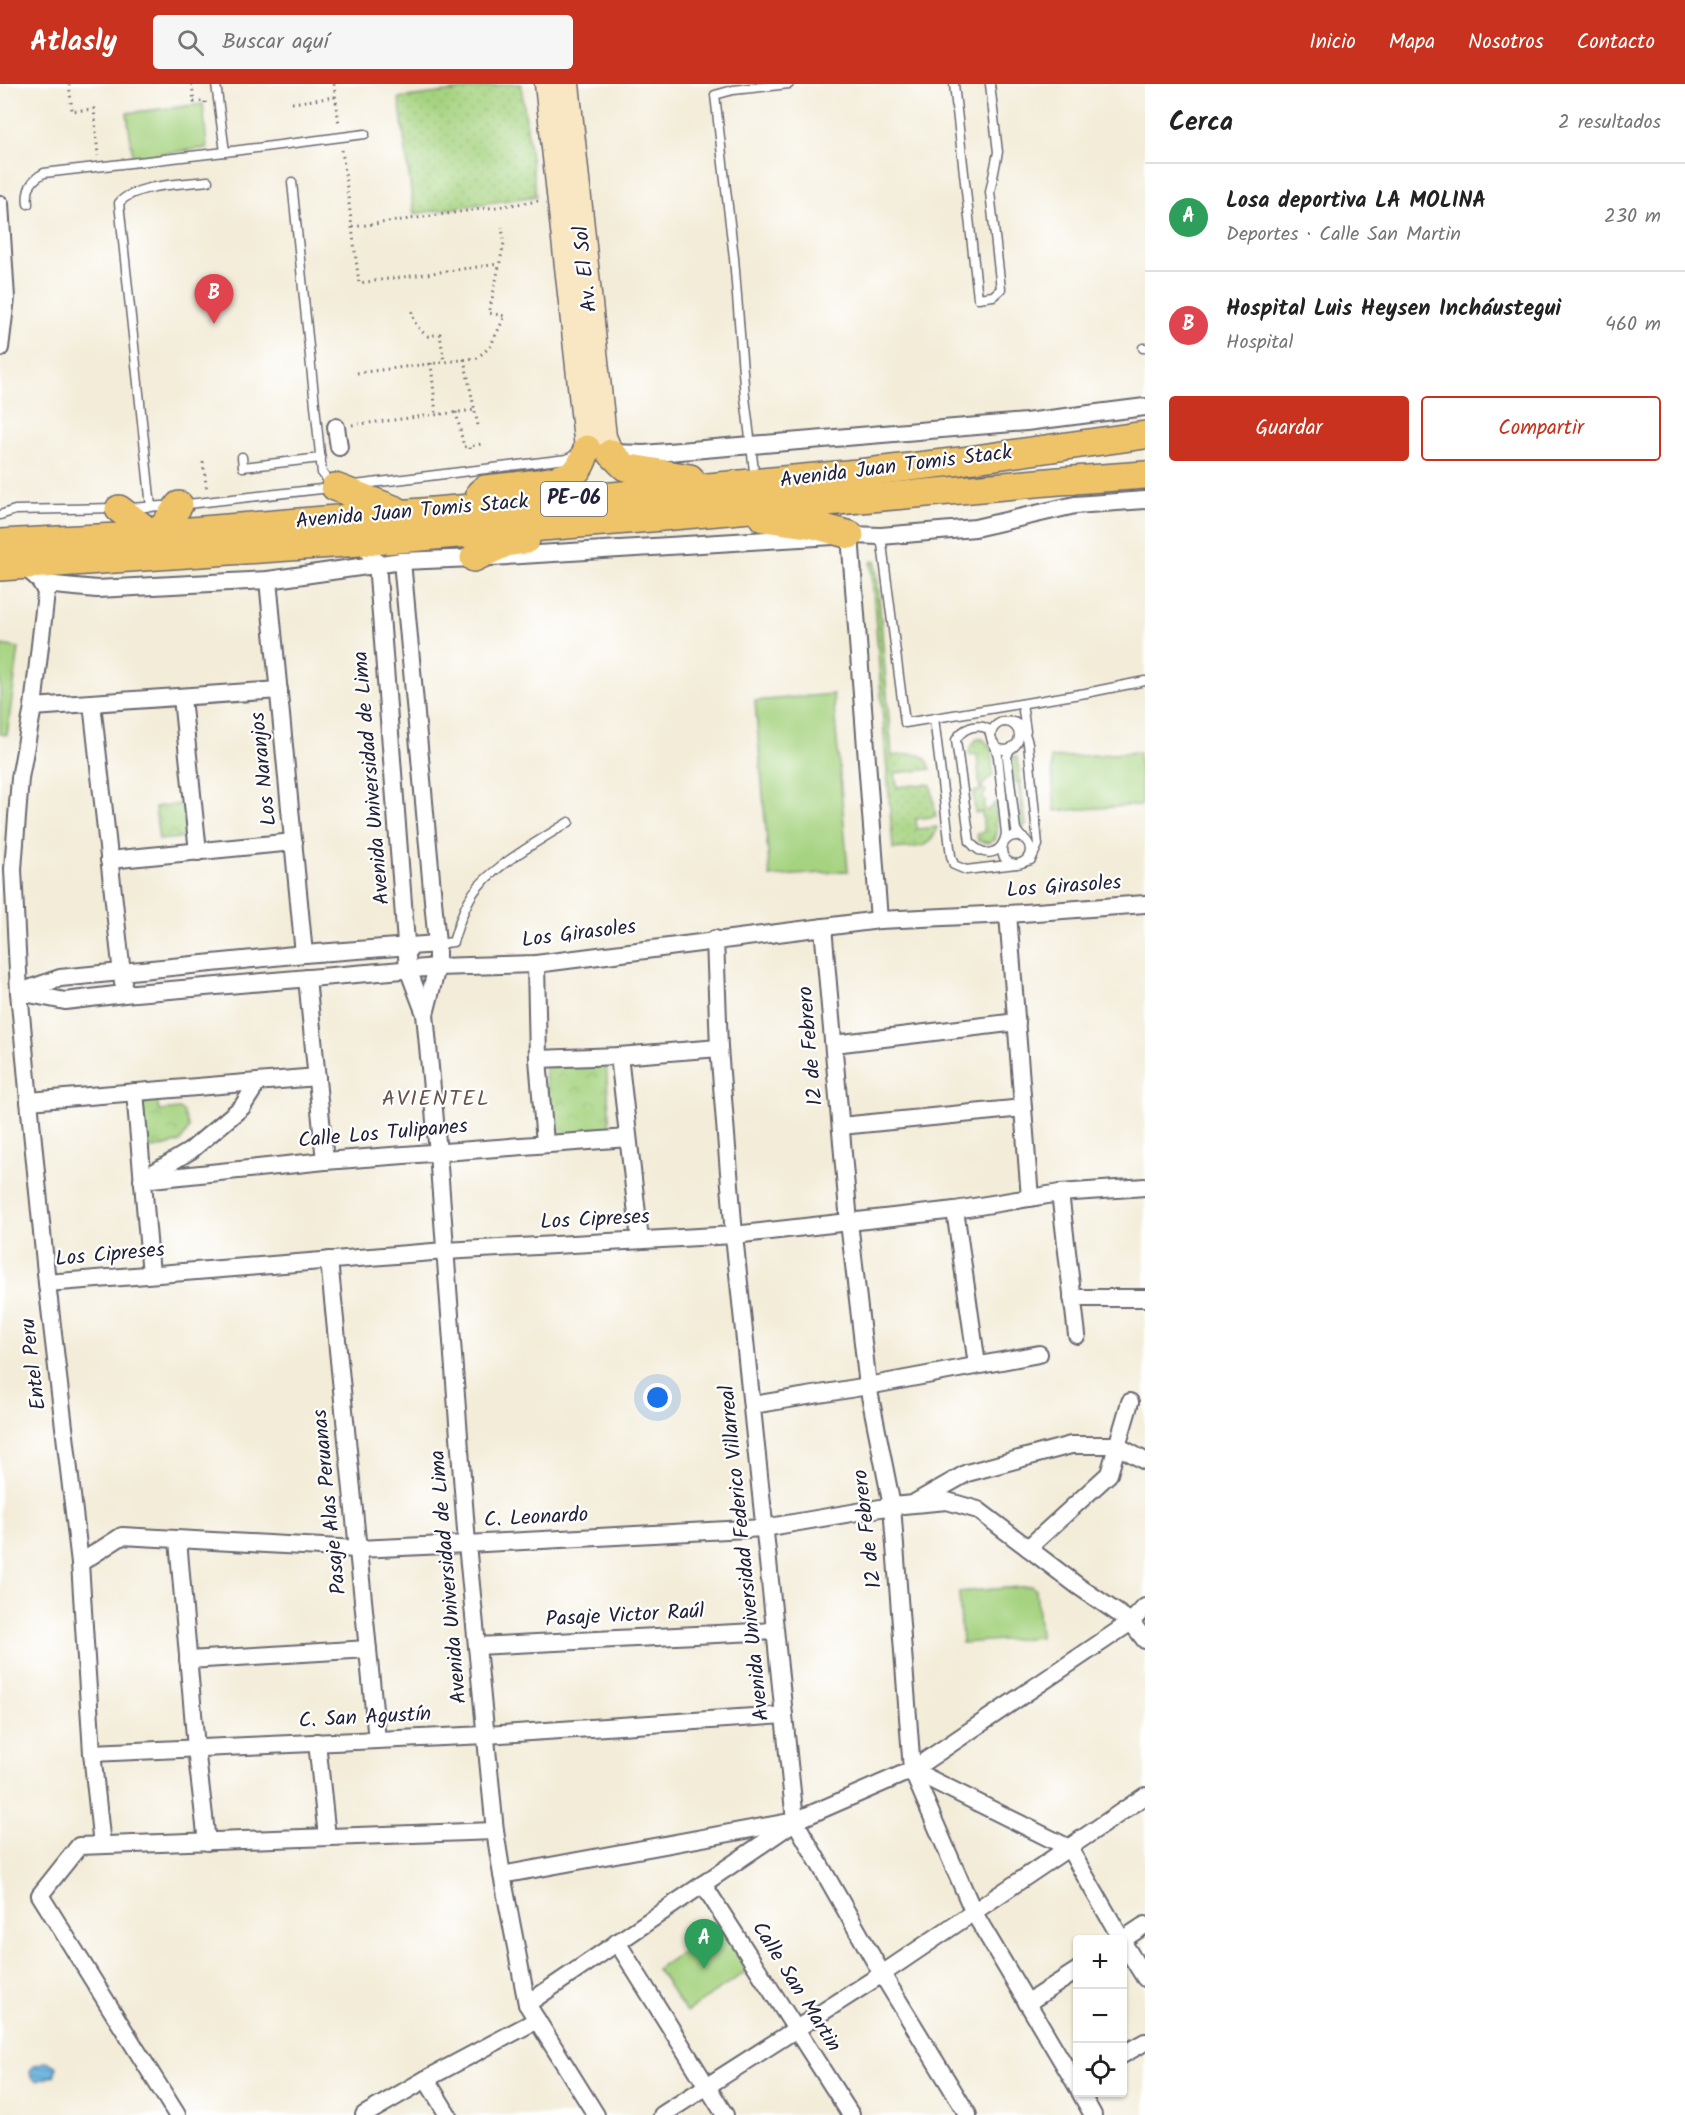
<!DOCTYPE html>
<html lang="es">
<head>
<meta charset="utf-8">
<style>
  :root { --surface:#fff; --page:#f6f6f6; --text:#222; --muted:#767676; --line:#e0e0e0; --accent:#c8321e }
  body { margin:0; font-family:Kalam,sans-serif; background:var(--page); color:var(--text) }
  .controls { position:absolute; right:18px; bottom:18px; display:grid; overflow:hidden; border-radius:6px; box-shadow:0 2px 4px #0004 }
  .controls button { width:54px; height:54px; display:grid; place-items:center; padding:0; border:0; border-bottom:2px solid var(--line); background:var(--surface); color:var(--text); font:30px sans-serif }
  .you { position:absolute; left:658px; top:1314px; width:21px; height:21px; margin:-15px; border:4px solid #fff; border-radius:50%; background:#1a73e8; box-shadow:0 0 0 9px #1a73e833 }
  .badge { display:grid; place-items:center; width:39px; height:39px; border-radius:50%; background:var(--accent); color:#fff; font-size:20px; font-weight:700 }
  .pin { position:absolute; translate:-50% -50px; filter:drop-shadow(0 2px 3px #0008) }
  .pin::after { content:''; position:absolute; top:32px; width:21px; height:18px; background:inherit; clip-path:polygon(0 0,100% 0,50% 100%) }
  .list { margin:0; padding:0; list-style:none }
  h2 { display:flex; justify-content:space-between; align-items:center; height:78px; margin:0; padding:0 24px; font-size:26px }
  h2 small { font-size:20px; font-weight:400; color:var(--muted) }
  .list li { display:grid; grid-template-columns:39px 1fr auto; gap:18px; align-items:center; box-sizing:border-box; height:108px; padding:0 24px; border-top:2px solid var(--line) }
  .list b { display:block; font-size:22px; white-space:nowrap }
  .list p { margin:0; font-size:20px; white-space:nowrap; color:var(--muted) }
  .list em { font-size:20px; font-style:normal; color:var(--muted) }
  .actions { display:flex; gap:12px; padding:18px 24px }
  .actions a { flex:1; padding:14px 0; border:2px solid var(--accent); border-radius:6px; text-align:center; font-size:21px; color:var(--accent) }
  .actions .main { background:var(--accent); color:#fff }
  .icon { flex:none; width:33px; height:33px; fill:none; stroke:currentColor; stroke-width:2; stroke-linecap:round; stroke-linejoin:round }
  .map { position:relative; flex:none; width:1145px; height:2031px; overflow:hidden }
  header { display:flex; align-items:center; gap:36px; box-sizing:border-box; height:84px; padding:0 30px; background:var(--accent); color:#fff }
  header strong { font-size:28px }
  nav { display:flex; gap:33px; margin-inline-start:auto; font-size:21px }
  .search { width:420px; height:54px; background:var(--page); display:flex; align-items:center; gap:15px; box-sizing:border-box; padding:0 21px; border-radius:6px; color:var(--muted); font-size:22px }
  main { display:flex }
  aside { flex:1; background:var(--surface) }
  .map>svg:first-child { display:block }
  .grass { fill:url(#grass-dots); stroke:#647a5e; stroke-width:1.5 }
  .park { fill:url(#park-crowns); stroke:#647a5e; stroke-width:1.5 }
  .garden { fill:#a6d380; stroke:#647a5e; stroke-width:1.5 }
  .water { fill:url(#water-rules); stroke:#446a8d; stroke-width:1.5 }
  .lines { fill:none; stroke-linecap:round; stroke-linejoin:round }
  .lane-casing { stroke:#6b6972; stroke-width:11 }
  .street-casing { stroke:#6b6972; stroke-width:20 }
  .secondary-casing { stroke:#6b6972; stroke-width:27 }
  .primary-casing { stroke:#6b6972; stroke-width:30 }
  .path { stroke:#6b6972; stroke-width:3; stroke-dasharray:1.5 4.5; stroke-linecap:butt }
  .lane { stroke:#fff; stroke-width:8 }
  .street { stroke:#fff; stroke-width:16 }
  .secondary { stroke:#f9e7c3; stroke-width:24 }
  .primary { stroke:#efc469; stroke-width:27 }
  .labels { text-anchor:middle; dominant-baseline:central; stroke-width:4.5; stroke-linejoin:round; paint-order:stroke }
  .shield { fill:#fff; stroke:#646476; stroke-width:1.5 }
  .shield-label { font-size:20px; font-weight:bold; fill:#22223b }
  .street-label { font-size:21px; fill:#22223b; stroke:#fff }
  .neighbourhood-label { font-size:22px; letter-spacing:1.5px; fill:#68564e; stroke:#fff }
</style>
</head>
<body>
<header>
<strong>Atlasly</strong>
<div class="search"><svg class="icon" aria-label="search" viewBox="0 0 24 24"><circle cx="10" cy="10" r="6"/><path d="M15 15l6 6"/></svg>Buscar aquí</div>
<nav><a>Inicio</a><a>Mapa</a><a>Nosotros</a><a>Contacto</a></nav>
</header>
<main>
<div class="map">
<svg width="1145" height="2031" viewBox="0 0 1145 2031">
  <defs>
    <pattern id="grass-dots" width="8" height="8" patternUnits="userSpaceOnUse" patternTransform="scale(1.5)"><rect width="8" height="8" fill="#a6d380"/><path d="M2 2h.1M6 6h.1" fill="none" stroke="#8fb570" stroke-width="1.8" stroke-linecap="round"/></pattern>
    <pattern id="park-crowns" width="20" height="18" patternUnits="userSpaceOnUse" patternTransform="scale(1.5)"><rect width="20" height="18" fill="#a6d380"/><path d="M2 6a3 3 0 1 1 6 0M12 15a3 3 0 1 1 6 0" fill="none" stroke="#8fb570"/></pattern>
    <pattern id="water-rules" width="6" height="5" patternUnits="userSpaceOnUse" patternTransform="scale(1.5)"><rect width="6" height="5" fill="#65b3df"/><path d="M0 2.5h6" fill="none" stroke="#5391b6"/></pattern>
  </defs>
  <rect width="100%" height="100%" fill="#fff"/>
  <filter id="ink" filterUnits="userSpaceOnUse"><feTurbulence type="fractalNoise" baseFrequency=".0167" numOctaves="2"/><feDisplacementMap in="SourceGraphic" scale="12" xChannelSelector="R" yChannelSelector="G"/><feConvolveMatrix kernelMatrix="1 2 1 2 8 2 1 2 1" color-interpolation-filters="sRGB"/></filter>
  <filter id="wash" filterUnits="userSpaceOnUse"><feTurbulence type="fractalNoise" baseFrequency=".008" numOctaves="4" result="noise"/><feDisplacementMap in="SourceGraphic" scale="24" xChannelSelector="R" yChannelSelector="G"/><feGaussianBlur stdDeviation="1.35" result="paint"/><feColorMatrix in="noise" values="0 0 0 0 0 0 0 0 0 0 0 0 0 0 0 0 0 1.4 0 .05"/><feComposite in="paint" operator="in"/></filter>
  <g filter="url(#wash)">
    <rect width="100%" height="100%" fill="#f3ecd8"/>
    <!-- grass -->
    <g class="grass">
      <path d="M510,0H521L536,112L414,130L399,14Z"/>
      <path d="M876,477L892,672C908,671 925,664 931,685L895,689L897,703L925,700L931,701L936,732L916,735L917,745L937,743C932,767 913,763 893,765L871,478Z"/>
      <path d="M977,655H983L991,663L993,690L981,703L986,707L983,714L986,716L983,723L988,727L995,719L997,748L995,756L989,759L978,757L977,750L984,748L982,728L975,729L973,708L980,707L977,670L969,671L970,663Z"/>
      <path d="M1013,672L1017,673L1026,740L1022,745L1020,744L1018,731L1022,730L1018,698H1013L1011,675Z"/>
    </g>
    <!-- park -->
    <g class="park">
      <path d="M187,719L191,753L159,756L155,723Z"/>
      <path d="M606,976L610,1048L549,1052L545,979Z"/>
      <path d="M156,1009L159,1027L179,1025L183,1027L189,1044L180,1058L154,1065L141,1064L137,1010Z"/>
    </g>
    <!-- garden -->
    <g class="garden">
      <path d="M203,20L207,64L133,73L127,29Z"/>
      <path d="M0,561L19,564L7,651L0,650Z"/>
      <path d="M833,610L848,787L770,793L755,617Z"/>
      <path d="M1139,668L1142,721L1055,727L1051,674Z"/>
      <path d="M1031,1502L1036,1506L1040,1553L962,1559L959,1508Z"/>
      <path d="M722,1841L751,1884L686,1928L657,1885Z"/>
    </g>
    <!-- water -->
    <path class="water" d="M47,1977L57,1983L54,1992L37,1997L31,1994L30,1988L33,1982Z"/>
  </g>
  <g filter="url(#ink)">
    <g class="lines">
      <defs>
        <g id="lane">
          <path d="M216,0L225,68"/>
          <path d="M954,0L978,214L993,212L1001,205L990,108L998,68L990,0"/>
          <path d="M292,98L322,389L332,401"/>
          <path d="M28,120C26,105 31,96 44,89L225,68L365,50"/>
          <path d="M1143,264H1145"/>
          <path d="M242,373L243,383L321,374"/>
          <path d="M755,395L745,313L734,174L715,11L733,6L789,0"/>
          <path d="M355,401L567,375L576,370"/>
          <path d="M151,423L119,119C135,100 183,100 208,97"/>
          <path d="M128,424L179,421L330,404"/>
          <path d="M0,431L15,426L116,424"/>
          <path d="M881,452L905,639L1086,609L1145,597"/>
          <path d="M1022,620L1026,647"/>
          <path d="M934,634L951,772L954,781L966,786L1016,780"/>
          <path d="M1002,638C1020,635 1024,644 1028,659L1038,761L1031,776L1021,779"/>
          <circle cx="1005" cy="652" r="14"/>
          <path d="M992,655L988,645C977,639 962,644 956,656L970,758C984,775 1002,771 1006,750L998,672L994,659"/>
          <path d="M1013,662L1009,667L1007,673L1016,746L1022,754"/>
          <circle cx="1016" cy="766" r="14"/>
          <path d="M437,860L453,858C458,842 463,825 472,811C488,785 542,755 569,738"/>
        </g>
        <g id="street">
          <path d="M0,120L6,214L0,264"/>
          <path d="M336,343L339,363"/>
          <path d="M611,369L644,370L1026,338L1145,323"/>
          <path d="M850,451L879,836"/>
          <path d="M361,458L377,479L408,885L425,930L438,1069L467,1460L495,1747L502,1791L527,1920L596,2031"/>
          <path d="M402,477L437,860V883L425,930"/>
          <path d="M22,483C34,489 41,496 46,509L33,623L20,694L13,785L19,908L29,1017L47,1199L80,1479L92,1669L102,1761"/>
          <path d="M268,496L304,870"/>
          <path d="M43,500L97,505L268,496L402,477L474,474L850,451L881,452L975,444L1075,421L1145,416"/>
          <path d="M182,614L198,768"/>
          <path d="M92,619L123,899"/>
          <path d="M33,623L279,606"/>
          <path d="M109,776L294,758"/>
          <path d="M1008,830L1030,1114"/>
          <path d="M823,843L849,1138L868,1302L892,1422L912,1686L974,1829L1078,2004"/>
          <path d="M715,855L719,964L734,1151L795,1737L882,1890L968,2031"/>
          <path d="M536,880L538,975L545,1059"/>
          <path d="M307,894L325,1077"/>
          <path d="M19,908L65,917L124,910L437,883L536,880L879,836L1008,830L1145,820"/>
          <path d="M20,908L60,894L304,870L437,860"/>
          <path d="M834,960L1017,938"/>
          <path d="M619,972L640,1156"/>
          <path d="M538,975L619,972L719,964"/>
          <path d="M135,1008L151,1190"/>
          <path d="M29,1017L317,993"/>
          <path d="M841,1042L1023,1024"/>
          <path d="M148,1092L190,1067L242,1023L258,998"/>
          <path d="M142,1096L325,1077L628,1054"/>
          <path d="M1060,1109L1077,1251"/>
          <path d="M955,1126L977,1281"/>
          <path d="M329,1176L377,1656"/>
          <path d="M47,1199L445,1167L734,1151L955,1126L1060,1109L1145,1103"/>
          <path d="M1072,1214H1145"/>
          <path d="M753,1321L868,1302L1039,1270"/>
          <path d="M916,1418L967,1389L1071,1361H1116L1145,1377"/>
          <path d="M178,1456L196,1664L207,1758"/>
          <path d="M1028,1464L1109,1390L1130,1318"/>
          <path d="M80,1479L122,1452L358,1465L467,1460L764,1444L892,1422L947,1417L978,1426L1078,1502L1131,1538L1145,1556"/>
          <path d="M477,1562L775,1547"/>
          <path d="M188,1576L368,1565"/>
          <path d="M317,1658L327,1753"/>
          <path d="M92,1669L486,1651L784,1631"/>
          <path d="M912,1686L1069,1764L1122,1856"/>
          <path d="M502,1791L795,1737L912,1686L1131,1538L1145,1523"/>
          <path d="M703,1800L851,2031"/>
          <path d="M1122,1856L1145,1841"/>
          <path d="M1122,1857L1145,1894"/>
          <path d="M617,1858L725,2031"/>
          <path d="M1027,1919L1078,1886"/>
          <path d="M527,1920L790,1741"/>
          <path d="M1122,1971L1145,1958"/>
          <path d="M426,1995L448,2031"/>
          <path d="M1080,2008L1093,2031"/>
          <path d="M177,2031L40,1811L79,1762L495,1747"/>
          <path d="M364,2031L426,1995L537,1936"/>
          <path d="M662,2031L882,1890L1145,1712"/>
        </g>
        <g id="secondary">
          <path d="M547,0L587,365"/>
          <path d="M567,0L604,353L611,369"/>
        </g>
        <g id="primary">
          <path d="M611,369L625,383L690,394"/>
          <path d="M335,403L396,426"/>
          <path d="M480,409L485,405C507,402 556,400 574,389C581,384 584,373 587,365"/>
          <path d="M119,425L152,450"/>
          <path d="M763,434L814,441L850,451"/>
          <path d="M158,450L179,421"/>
          <path d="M0,459L117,453L601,413L858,389L961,377L1145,351"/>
          <path d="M474,474L506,459L526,456"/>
          <path d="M0,483L361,458L651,434L1059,397L1145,391"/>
        </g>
      </defs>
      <!-- lane casing -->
      <use href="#lane" class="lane-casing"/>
      <!-- street casing -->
      <use href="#street" class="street-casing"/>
      <!-- secondary casing -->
      <use href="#secondary" class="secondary-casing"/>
      <!-- primary casing -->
      <use href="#primary" class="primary-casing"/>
      <!-- path -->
      <g class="path">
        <path d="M69,0L72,27L94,25L98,72"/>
        <path d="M192,0L194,18L205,17V19"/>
        <path d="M334,0L339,41"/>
        <path d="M292,19L335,13"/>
        <path d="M342,66L352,143L539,117"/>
        <path d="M352,143L359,199L499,180"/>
        <path d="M412,227C414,240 418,245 428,252L440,250L444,278"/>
        <path d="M464,275L478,342"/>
        <path d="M431,279L436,331"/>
        <path d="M357,289L477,274L490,263L505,232L489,229L504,159L502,143"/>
        <path d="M456,328L464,363L470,362"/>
        <path d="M352,341L475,326"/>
        <path d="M470,365V362L482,360L481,358"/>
        <path d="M203,378L207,407"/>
      </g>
      <!-- lane -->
      <use href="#lane" class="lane"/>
      <!-- street -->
      <use href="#street" class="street"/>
      <!-- secondary -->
      <use href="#secondary" class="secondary"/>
      <!-- primary -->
      <use href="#primary" class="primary"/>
    </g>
  </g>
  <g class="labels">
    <!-- shield labels -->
    <rect class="shield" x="541" y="398" width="66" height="34" rx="4.5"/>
    <g class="shield-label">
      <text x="574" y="415">PE-06</text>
    </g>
    <!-- street labels -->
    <g class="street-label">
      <text transform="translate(586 185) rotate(-96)">Av. El Sol</text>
      <text transform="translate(896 383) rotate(-7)">Avenida Juan Tomis Stack</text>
      <text transform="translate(412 428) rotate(-5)">Avenida Juan Tomis Stack</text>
      <text transform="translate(264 685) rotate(-96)">Los Naranjos</text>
      <text transform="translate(372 694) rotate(-95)">Avenida Universidad de Lima</text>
      <text transform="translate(1064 803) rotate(-4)">Los Girasoles</text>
      <text transform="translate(579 850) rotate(-7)">Los Girasoles</text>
      <text transform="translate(811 962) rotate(-95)">12 de Febrero</text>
      <text transform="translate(383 1050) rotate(-5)">Calle Los Tulipanes</text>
      <text transform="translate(595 1136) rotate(-3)">Los Cipreses</text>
      <text transform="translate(110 1171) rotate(-5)">Los Cipreses</text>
      <text transform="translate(34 1280) rotate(-97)">Entel Peru</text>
      <text transform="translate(330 1418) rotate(-96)">Pasaje Alas Peruanas</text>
      <text transform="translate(536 1434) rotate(-3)">C. Leonardo</text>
      <text transform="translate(868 1445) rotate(-97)">12 de Febrero</text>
      <text transform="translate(745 1469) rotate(-96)">Avenida Universidad Federico Villarreal</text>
      <text transform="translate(449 1493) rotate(-95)">Avenida Universidad de Lima</text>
      <text transform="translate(625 1532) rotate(-3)">Pasaje Victor Raúl</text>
      <text transform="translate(365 1634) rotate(-3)">C. San Agustín</text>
      <text transform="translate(796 1903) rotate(58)">Calle San Martin</text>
    </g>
    <!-- neighbourhood labels -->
    <g class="neighbourhood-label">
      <text x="436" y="1015">AVIENTEL</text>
    </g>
  </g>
</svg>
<div class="controls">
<button>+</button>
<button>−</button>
<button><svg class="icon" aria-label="locate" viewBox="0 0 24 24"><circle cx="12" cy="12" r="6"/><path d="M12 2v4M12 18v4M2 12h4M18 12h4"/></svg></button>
</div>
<div class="you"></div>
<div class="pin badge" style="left:704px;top:1885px;background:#2e9e5b">A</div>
<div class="pin badge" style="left:214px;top:240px;background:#e0444e">B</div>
</div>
<aside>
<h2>Cerca<small>2 resultados</small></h2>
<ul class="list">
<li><span class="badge" style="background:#2e9e5b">A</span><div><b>Losa deportiva LA MOLINA</b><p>Deportes · Calle San Martin</p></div><em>230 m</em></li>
<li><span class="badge" style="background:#e0444e">B</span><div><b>Hospital Luis Heysen Incháustegui</b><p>Hospital</p></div><em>460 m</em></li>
</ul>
<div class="actions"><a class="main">Guardar</a><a>Compartir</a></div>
</aside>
</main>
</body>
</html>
